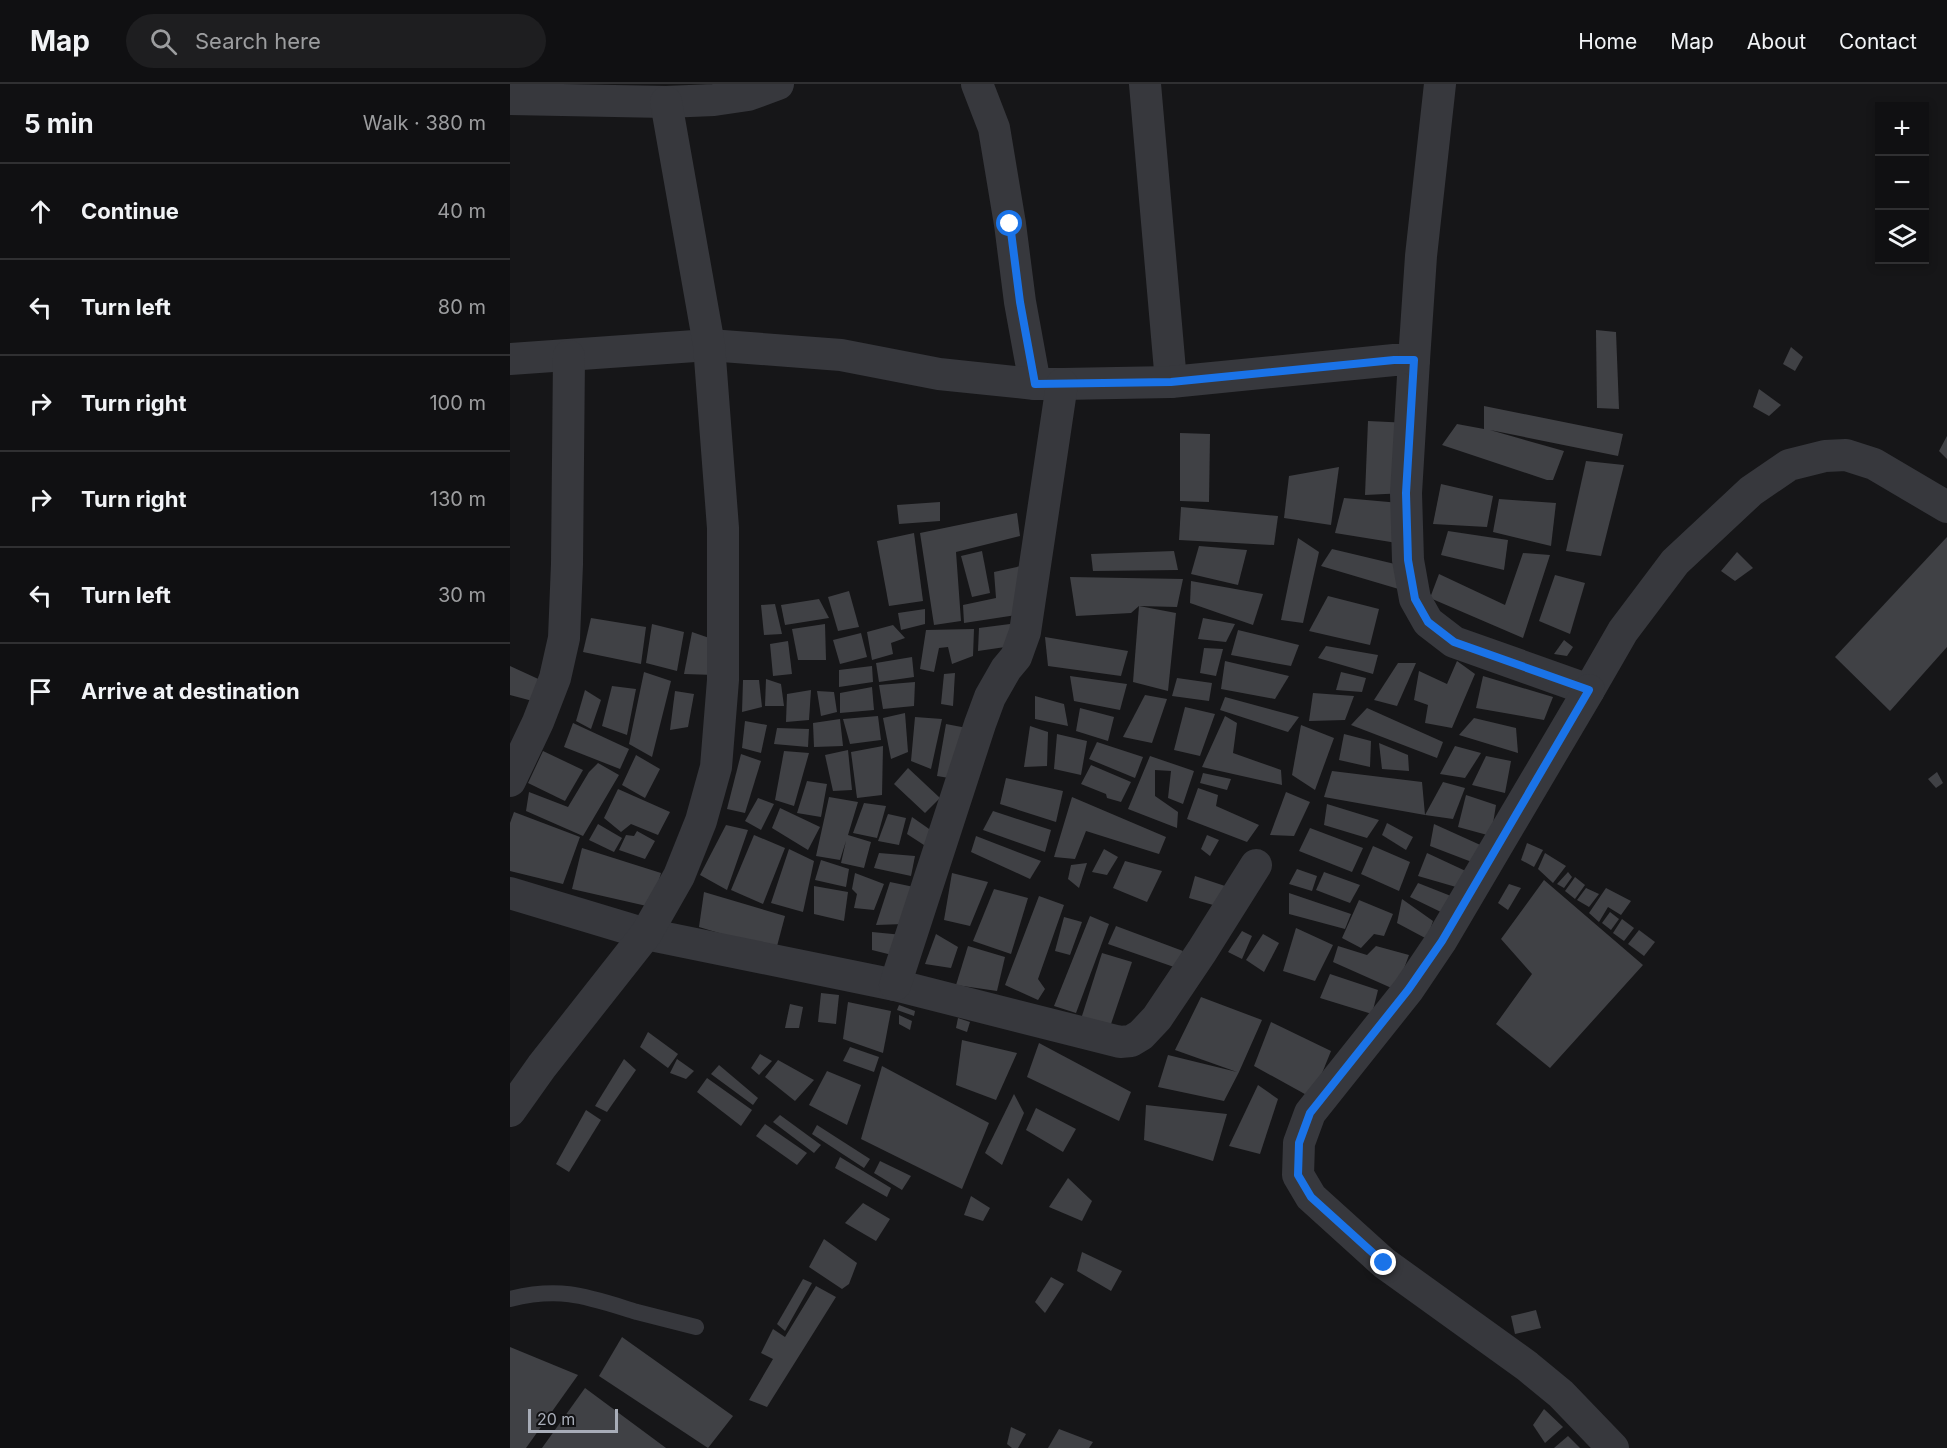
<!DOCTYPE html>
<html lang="en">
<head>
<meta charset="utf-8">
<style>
  :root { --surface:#101012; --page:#1e1e20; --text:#f1f3f6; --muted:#9c9d9f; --line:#303032 }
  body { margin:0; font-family:Inter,sans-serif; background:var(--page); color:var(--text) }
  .controls { position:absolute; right:18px; top:18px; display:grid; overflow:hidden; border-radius:0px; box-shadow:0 3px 9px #0003 }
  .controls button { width:54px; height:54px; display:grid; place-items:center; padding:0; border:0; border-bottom:2px solid var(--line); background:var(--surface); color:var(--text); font:30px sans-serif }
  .scale { position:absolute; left:18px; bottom:15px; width:90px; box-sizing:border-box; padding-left:6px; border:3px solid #a8adb8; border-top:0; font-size:16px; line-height:21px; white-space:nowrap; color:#a8adb8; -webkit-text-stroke:4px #111113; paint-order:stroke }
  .stop { position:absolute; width:18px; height:18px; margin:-14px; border:4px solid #1a73e8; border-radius:50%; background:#fff }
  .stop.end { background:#1a73e8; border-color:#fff; box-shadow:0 2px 6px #0008 }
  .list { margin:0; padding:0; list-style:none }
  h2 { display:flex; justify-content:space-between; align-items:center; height:78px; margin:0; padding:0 24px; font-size:26px }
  h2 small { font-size:20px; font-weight:400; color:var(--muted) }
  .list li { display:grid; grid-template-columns:39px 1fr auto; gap:18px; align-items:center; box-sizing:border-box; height:96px; padding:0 24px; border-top:2px solid var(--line) }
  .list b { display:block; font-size:22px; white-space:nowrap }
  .list em { font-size:20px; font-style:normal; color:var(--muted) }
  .icon { flex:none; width:33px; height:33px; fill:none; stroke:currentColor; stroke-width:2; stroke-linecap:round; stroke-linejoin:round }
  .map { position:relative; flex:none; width:1437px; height:1364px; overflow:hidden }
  header { display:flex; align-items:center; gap:36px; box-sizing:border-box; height:84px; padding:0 30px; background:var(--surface); border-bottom:2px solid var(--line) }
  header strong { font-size:28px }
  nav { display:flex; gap:33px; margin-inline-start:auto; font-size:21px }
  .search { width:420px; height:54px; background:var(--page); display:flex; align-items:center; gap:15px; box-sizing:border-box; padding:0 21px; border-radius:33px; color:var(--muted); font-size:22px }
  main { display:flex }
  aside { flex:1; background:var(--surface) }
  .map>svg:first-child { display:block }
  .building { fill:#404145 }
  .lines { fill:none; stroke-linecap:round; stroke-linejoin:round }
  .service { stroke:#37383d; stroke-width:16 }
  .minor { stroke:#37383d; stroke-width:32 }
  .route { stroke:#1a73e8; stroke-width:8 }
</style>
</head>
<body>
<header>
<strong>Map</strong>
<div class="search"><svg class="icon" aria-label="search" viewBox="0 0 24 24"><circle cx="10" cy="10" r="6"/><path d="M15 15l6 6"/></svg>Search here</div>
<nav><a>Home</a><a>Map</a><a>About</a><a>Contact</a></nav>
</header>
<main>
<aside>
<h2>5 min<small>Walk · 380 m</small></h2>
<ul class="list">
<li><svg class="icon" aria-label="ahead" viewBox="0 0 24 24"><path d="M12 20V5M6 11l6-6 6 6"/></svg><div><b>Continue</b></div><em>40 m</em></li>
<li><svg class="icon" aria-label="left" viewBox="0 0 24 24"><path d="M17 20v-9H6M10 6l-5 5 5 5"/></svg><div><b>Turn left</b></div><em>80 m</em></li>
<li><svg class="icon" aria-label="right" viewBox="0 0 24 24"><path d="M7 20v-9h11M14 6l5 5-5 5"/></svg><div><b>Turn right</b></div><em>100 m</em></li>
<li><svg class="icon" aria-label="right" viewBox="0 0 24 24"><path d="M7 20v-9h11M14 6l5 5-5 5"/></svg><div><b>Turn right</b></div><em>130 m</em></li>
<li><svg class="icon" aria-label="left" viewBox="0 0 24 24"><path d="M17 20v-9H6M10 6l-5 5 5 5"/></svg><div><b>Turn left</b></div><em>30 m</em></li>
<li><svg class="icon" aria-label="arrive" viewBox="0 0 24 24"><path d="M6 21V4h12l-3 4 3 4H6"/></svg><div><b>Arrive at destination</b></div></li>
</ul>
</aside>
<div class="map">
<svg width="1437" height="1364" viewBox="0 0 1437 1364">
  <rect width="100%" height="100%" fill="#161618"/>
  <!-- building -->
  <g class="building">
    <path d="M1086,246L1106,248L1109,325L1087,324Z"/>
    <path d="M1281,263L1293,273L1285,287L1273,280Z"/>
    <path d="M1249,305L1271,321L1259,332L1243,323Z"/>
    <path d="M974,322L1113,350L1108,372L980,346L1054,367L1043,396H1037L932,361L947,340L974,345Z"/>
    <path d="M858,337L900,339L896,409L855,411Z"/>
    <path d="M670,349L700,350L699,418L670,417Z"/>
    <path d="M1437,352V375L1429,367Z"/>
    <path d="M1076,377L1114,381L1091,472L1056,467Z"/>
    <path d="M829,383L821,441L774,434L779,392Z"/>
    <path d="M931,400L983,412L977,443L923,440Z"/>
    <path d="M834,414L890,419L887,459L825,449Z"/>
    <path d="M989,415L1046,419L1041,462L983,448Z"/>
    <path d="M430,418V437L389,440L387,421Z"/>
    <path d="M671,423L768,432L764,461L669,456Z"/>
    <path d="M507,429L510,452L446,468L451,537L424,541L410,449Z"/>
    <path d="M938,447L998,456L994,486L931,471Z"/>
    <path d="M404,449L413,517L379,522L367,457Z"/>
    <path d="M1437,453V563L1380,627L1325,573Z"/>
    <path d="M788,454L809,468L793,539L771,536Z"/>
    <path d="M689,462L737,466L728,501L681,490Z"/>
    <path d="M822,465L889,481L892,506L811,482Z"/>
    <path d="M472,467L480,509L462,513L451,472Z"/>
    <path d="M664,467L668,486L583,487L581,470Z"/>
    <path d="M1227,468L1243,484L1225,497L1211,487Z"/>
    <path d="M1013,469L1040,471L1013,554L920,514L929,490L995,521Z"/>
    <path d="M511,482L513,530L454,539L453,521L486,514L484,488Z"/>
    <path d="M1045,491L1075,499L1060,550L1029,537Z"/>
    <path d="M560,493L673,495L667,523L629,522L621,529L566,532Z"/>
    <path d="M681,497L753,510L743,541L680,519Z"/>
    <path d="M339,507L349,543L328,547L318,513Z"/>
    <path d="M818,512L869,525L860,561L799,547Z"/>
    <path d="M309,515L319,534L275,541L271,521Z"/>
    <path d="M265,520L272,550L254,551L251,521Z"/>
    <path d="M629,522L666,529L658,607L623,598Z"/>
    <path d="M415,525V540L391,546L388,529Z"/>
    <path d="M81,534L136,543L131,580L73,568Z"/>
    <path d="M693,534L725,540L716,558L688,555Z"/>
    <path d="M142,540L174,548L167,587L136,579Z"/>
    <path d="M315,540L316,576H288L282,545Z"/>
    <path d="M500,540L502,562L468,567L469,544Z"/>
    <path d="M383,541L395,554L381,559L383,570L362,576L357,548Z"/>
    <path d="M464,545L463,572L442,580L438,563L429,564L424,588L410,585L416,546Z"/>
    <path d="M728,546L789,561L781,582L721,571Z"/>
    <path d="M182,548L208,557L205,591L174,590Z"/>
    <path d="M351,549L357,573L330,580L323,556Z"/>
    <path d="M535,553L618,567L611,592L538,582Z"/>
    <path d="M1054,556L1063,563L1057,572L1044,570Z"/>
    <path d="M278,557L282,590L263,592L260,560Z"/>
    <path d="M816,562L868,571L863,590L808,574Z"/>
    <path d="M694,564L713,565L706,592L690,589Z"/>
    <path d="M402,573L404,593L369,598L366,579Z"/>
    <path d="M715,577L779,592L765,615L711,605Z"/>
    <path d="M947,577L965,590L942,644L915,639L918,621L904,616L909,587L937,600Z"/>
    <path d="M888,579H906L887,622L864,616Z"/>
    <path d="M0,582L37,599L30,619L0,611Z"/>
    <path d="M362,582L363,598L329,603V586Z"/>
    <path d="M134,588L161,597L142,673L119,660Z"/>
    <path d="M831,588L856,594L852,608L826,606Z"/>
    <path d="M445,589L443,622L431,620L434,590Z"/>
    <path d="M560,592L617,600L610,626L564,617Z"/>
    <path d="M973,592L1043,613L1034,636L966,624Z"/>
    <path d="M667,594L702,599L699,617L662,612Z"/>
    <path d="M256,595L271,600L274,622H255Z"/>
    <path d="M233,596H249L252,623L232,628Z"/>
    <path d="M405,598L404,622L373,625L369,601Z"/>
    <path d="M102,602L126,605L117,651L92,642Z"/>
    <path d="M362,603L364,626L330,629V609Z"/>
    <path d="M75,606L91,616L81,645L66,637Z"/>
    <path d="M301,606L299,636L276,638L277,610Z"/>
    <path d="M165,607L184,610L178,643L160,646Z"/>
    <path d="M307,607L324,608L327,628L311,632Z"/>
    <path d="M803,609L844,612L835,636L799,637Z"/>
    <path d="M635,611L657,615L642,659L613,653Z"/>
    <path d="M525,612L554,620L558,642L525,635Z"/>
    <path d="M715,613L789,633L778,648L710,626Z"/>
    <path d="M675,623L705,630L690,672L664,666Z"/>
    <path d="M570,624L604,633L598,657L566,647Z"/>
    <path d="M857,624L933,658L927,674L841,641Z"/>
    <path d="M395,629L398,668L381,675L373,634Z"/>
    <path d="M368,632L371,656L340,660L333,635Z"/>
    <path d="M715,632L727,639L723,669L771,686L772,701L692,683Z"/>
    <path d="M405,633L432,635L421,685L401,677Z"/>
    <path d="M964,634L1006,644L1008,669L949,651Z"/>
    <path d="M330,635L333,662L304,663L303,639Z"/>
    <path d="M235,637L257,641L251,669L232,664Z"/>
    <path d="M63,639L119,665L110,685L54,663Z"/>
    <path d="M436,640L462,645L445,695L427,692Z"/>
    <path d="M791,641L824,654L805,706L782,691Z"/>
    <path d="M520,642L538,648L537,682L514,683Z"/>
    <path d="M267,644L299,645L298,663L264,660Z"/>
    <path d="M547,650L577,657L571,691L544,685Z"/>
    <path d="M834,650L861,657L860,683L829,676Z"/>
    <path d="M587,658L633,673L625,694L579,675Z"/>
    <path d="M869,659L898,671L899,687L872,685Z"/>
    <path d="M373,662L372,711L347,714L341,668Z"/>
    <path d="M945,662L971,669L955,694L930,690Z"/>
    <path d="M338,666L342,706L323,707L315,671Z"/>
    <path d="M33,667L73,686L55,717L18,699Z"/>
    <path d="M274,667L299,669L284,722L265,716Z"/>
    <path d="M231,670L251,677L235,729L217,725Z"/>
    <path d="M126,671L150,685L135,714L112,701Z"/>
    <path d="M640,672L684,687L673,720L658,714L661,687L645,686V712L668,728L667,744L618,725Z"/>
    <path d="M976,672L1001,677L995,709L962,701Z"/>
    <path d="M88,679L109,691L73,752L16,727L19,708L58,723L79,688Z"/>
    <path d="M581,681L621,698L611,718L597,714L596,710L571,700Z"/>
    <path d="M398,684L430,714L415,729L384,700Z"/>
    <path d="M822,687L912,698L915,731L814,713Z"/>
    <path d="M1427,688L1433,699L1426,704L1418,695Z"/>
    <path d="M693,689L721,695L717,706L690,699Z"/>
    <path d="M496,694L553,707L546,738L490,720Z"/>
    <path d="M297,697L317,700L311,733L287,729Z"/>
    <path d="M933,698L955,704L943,735L915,731Z"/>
    <path d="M688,704L708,711L706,722L749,741L737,758L677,735Z"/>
    <path d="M108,705L160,728L148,751L121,740L111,748L94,734Z"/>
    <path d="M776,708L800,718L784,752L760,751Z"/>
    <path d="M956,711L986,721L981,752L948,743Z"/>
    <path d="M319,713L348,718L338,751L361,758L354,784L331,779L336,757L330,776L306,772Z"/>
    <path d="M562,713L656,753L649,770L576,747L565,775L544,773Z"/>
    <path d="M248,714L264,720L251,746L235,737Z"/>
    <path d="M354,719L376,722L367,754L343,749Z"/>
    <path d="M817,720L869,736L857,754L814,741Z"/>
    <path d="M270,724L310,743L298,766L262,744Z"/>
    <path d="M483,727L541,746L535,768L473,746Z"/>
    <path d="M4,728L70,753L53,800L0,787V739Z"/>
    <path d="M378,730L396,734L389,761L368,757Z"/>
    <path d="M402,733L422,747L417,763L397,750Z"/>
    <path d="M877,739L903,753L896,766L872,751Z"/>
    <path d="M88,740L112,754L104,768L79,756Z"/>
    <path d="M924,740L977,764L967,780L920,762Z"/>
    <path d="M216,741L238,746L217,806L190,791Z"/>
    <path d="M800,744L853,764L842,788L789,767Z"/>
    <path d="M127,747L145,757L135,775L109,766L116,751L124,752Z"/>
    <path d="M244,751L275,764L253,820L221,806Z"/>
    <path d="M697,751L709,756L700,772L691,765Z"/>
    <path d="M466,752L531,777L520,795L461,768Z"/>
    <path d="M1017,759L1033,766L1024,783L1011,776Z"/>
    <path d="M863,762L900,778L889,807L851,790Z"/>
    <path d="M72,764L151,789L141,823L62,805Z"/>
    <path d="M279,765L304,777L293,828L261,819Z"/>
    <path d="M594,765L608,773L597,791L582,788Z"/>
    <path d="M369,769L405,772L401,792L364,784Z"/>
    <path d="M917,769L960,789L946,803L908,792Z"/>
    <path d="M1035,769L1056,782L1043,799L1028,785Z"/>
    <path d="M311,776L339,785L336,803L305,796Z"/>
    <path d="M615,777L652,787L637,818L603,804Z"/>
    <path d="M577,779L569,804L558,795L561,781Z"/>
    <path d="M787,785L807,792L802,807L779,800Z"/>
    <path d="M814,788L850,801L840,819L806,806Z"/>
    <path d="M1058,788L1062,793L1054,804L1047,800Z"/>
    <path d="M345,789L374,800L364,826L344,824L347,810L342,805Z"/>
    <path d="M442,789L478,798L460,842L434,836Z"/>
    <path d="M685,792L718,803L710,823L679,814Z"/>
    <path d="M1065,793L1075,801L1065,815L1055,807Z"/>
    <path d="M1034,796L1133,881L1040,984L986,940L1022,890L991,855Z"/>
    <path d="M380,798L404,803L394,840L366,841Z"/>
    <path d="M908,799L946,814L933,829L900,813Z"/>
    <path d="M999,800L1011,804L998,826L988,819Z"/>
    <path d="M304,802L338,808L334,837L304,830Z"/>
    <path d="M1076,804L1089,810L1079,823L1067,816Z"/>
    <path d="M1096,804L1121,817L1111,831L1098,823L1089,838L1079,829Z"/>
    <path d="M484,805L518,814L501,870L463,857Z"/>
    <path d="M194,808L275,832L266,866L189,843Z"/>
    <path d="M779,809L841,830L835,845L779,830Z"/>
    <path d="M529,812L554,821L528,895L535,905L528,916L495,901Z"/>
    <path d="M892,815L923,837L917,855L887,839Z"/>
    <path d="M849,816L883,830L874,852L864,850L851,864L832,854Z"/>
    <path d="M1100,828L1109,835L1101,846L1092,839Z"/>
    <path d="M580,832L599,840L566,929L544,922Z"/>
    <path d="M554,833L572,838L560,871L545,867Z"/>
    <path d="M1112,835L1124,844L1114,857L1103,849Z"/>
    <path d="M606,842L673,867L664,883L598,860Z"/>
    <path d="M786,844L823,861L805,897L773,887Z"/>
    <path d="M1129,846L1145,858L1134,872L1118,860Z"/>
    <path d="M732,847L742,852L732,875L718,868Z"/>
    <path d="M362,848L393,851L386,872L362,866Z"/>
    <path d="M426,850L448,863L441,884L415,880Z"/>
    <path d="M753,850L769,859L754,888L736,876Z"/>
    <path d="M458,862L495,873L487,907L446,901Z"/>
    <path d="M828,862L857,871L866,862L899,871L886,906L823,878Z"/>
    <path d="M592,869L622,878L600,943L571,935Z"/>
    <path d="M820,890L868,906L862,930L810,914Z"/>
    <path d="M311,909L329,911L326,940L308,938Z"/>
    <path d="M691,913L752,936L729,988L714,1017L648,1003L658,971L727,988L665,966Z"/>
    <path d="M338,918L381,927L373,969L333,955Z"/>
    <path d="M280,920L293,923L289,944H275Z"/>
    <path d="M389,921L405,927L404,932L387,926Z"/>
    <path d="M389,931L402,937L400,946L389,940Z"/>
    <path d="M448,934L460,938L457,948L446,944Z"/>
    <path d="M761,938L821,967L802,1014L744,982Z"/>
    <path d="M138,948L168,970L158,984L130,963Z"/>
    <path d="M452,956L507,969L486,1016L446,1001Z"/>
    <path d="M529,959L621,1008L609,1037L517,993Z"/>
    <path d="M340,963L369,973L364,988L333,977Z"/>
    <path d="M250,970L262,977L249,991L241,984Z"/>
    <path d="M114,975L126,986L97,1028L85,1022Z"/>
    <path d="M167,975L184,987L176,995L160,989Z"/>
    <path d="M268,976L304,996L285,1017L255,993Z"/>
    <path d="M209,981L248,1014L243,1021L201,990Z"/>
    <path d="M372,982L479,1039L452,1105L351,1055Z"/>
    <path d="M317,987L351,1001L337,1041L299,1021Z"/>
    <path d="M197,994L242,1026L231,1042L187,1008Z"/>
    <path d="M748,1001L768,1015L750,1070L719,1062Z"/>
    <path d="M504,1010L514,1029L492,1081L475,1069Z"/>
    <path d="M636,1021L717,1030L703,1077L634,1056Z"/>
    <path d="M526,1024L566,1045L553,1068L516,1046Z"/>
    <path d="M76,1026L91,1036L59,1088L46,1080Z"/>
    <path d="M270,1031L311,1061L304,1069L263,1038Z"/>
    <path d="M255,1040L297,1069L287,1081L246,1052Z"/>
    <path d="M307,1041L360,1075L354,1084L302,1050Z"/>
    <path d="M330,1073L381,1104L377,1113L325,1084Z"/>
    <path d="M370,1077L401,1092L392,1106L364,1089Z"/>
    <path d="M558,1094L582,1117L572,1137L539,1123Z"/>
    <path d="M461,1112L480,1124L473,1137L454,1131Z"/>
    <path d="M353,1119L380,1135L366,1157L335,1139Z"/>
    <path d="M314,1155L347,1179L339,1200L332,1205L299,1183Z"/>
    <path d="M572,1168L612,1187L601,1207L567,1187Z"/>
    <path d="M541,1193L554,1200L535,1229L525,1218Z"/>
    <path d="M293,1195L302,1199L275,1247L267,1240Z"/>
    <path d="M306,1202L326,1213L257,1323L239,1316L263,1275L251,1269L263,1245L275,1253Z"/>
    <path d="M1026,1226L1031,1244L1005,1250L1001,1232Z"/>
    <path d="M112,1253L223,1332L198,1364L89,1292Z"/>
    <path d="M0,1263L68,1291L16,1364H0Z"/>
    <path d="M75,1304L156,1364H32Z"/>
    <path d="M1034,1325L1053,1343L1035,1359L1023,1341Z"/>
    <path d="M501,1343L516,1350L508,1364H502L497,1360Z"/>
    <path d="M549,1345L583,1358L579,1364H538Z"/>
    <path d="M1058,1352L1070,1364H1044Z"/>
  </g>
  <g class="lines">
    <!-- service -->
    <path class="service" d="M0,1215C52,1202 78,1213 127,1228C147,1233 166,1238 186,1243"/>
    <!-- minor -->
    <g class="minor">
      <path d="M467,0L484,44L500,140L510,218L525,300"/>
      <path d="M635,0L661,298"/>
      <path d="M0,15L156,18L204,16L238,11L268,0"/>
      <path d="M0,275L199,261L331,271L429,290L525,300H552L661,298L884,276H904L896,409L898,476L905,515L918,538L944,558L1079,606L1113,547L1165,478L1241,407L1279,381L1315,372L1336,371L1364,380L1437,423"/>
      <path d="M904,276L911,172L930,0"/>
      <path d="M1079,606L931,857L898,906L800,1029L789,1059L788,1091L801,1113L874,1179L1017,1282L1051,1310L1103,1364"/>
      <path d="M0,697L28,638L45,594L54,554L57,480L59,272"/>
      <path d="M0,809L136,850L385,901L610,958L621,957L631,951L647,934L692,867L746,781"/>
      <path d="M385,901L470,640L480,613L496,585L506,573L515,548L552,300"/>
      <path d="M0,1027L32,982L136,850L169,792L191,737L206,683L213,596V444L199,261L156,18"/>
    </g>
  </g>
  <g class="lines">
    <!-- route -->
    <path class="route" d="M500,140L510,218L525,300L661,298L884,276H904L896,409L898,476L905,515L918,538L944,558L1079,606L932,857L898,906L800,1029L789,1059L788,1091L801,1113L874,1179"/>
  </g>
</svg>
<div class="controls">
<button>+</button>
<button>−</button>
<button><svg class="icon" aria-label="layers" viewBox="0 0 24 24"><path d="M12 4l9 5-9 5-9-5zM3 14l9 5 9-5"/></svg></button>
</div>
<div class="scale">20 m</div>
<div class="stop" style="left:500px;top:140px"></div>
<div class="stop end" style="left:874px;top:1179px"></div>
</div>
</main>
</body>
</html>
